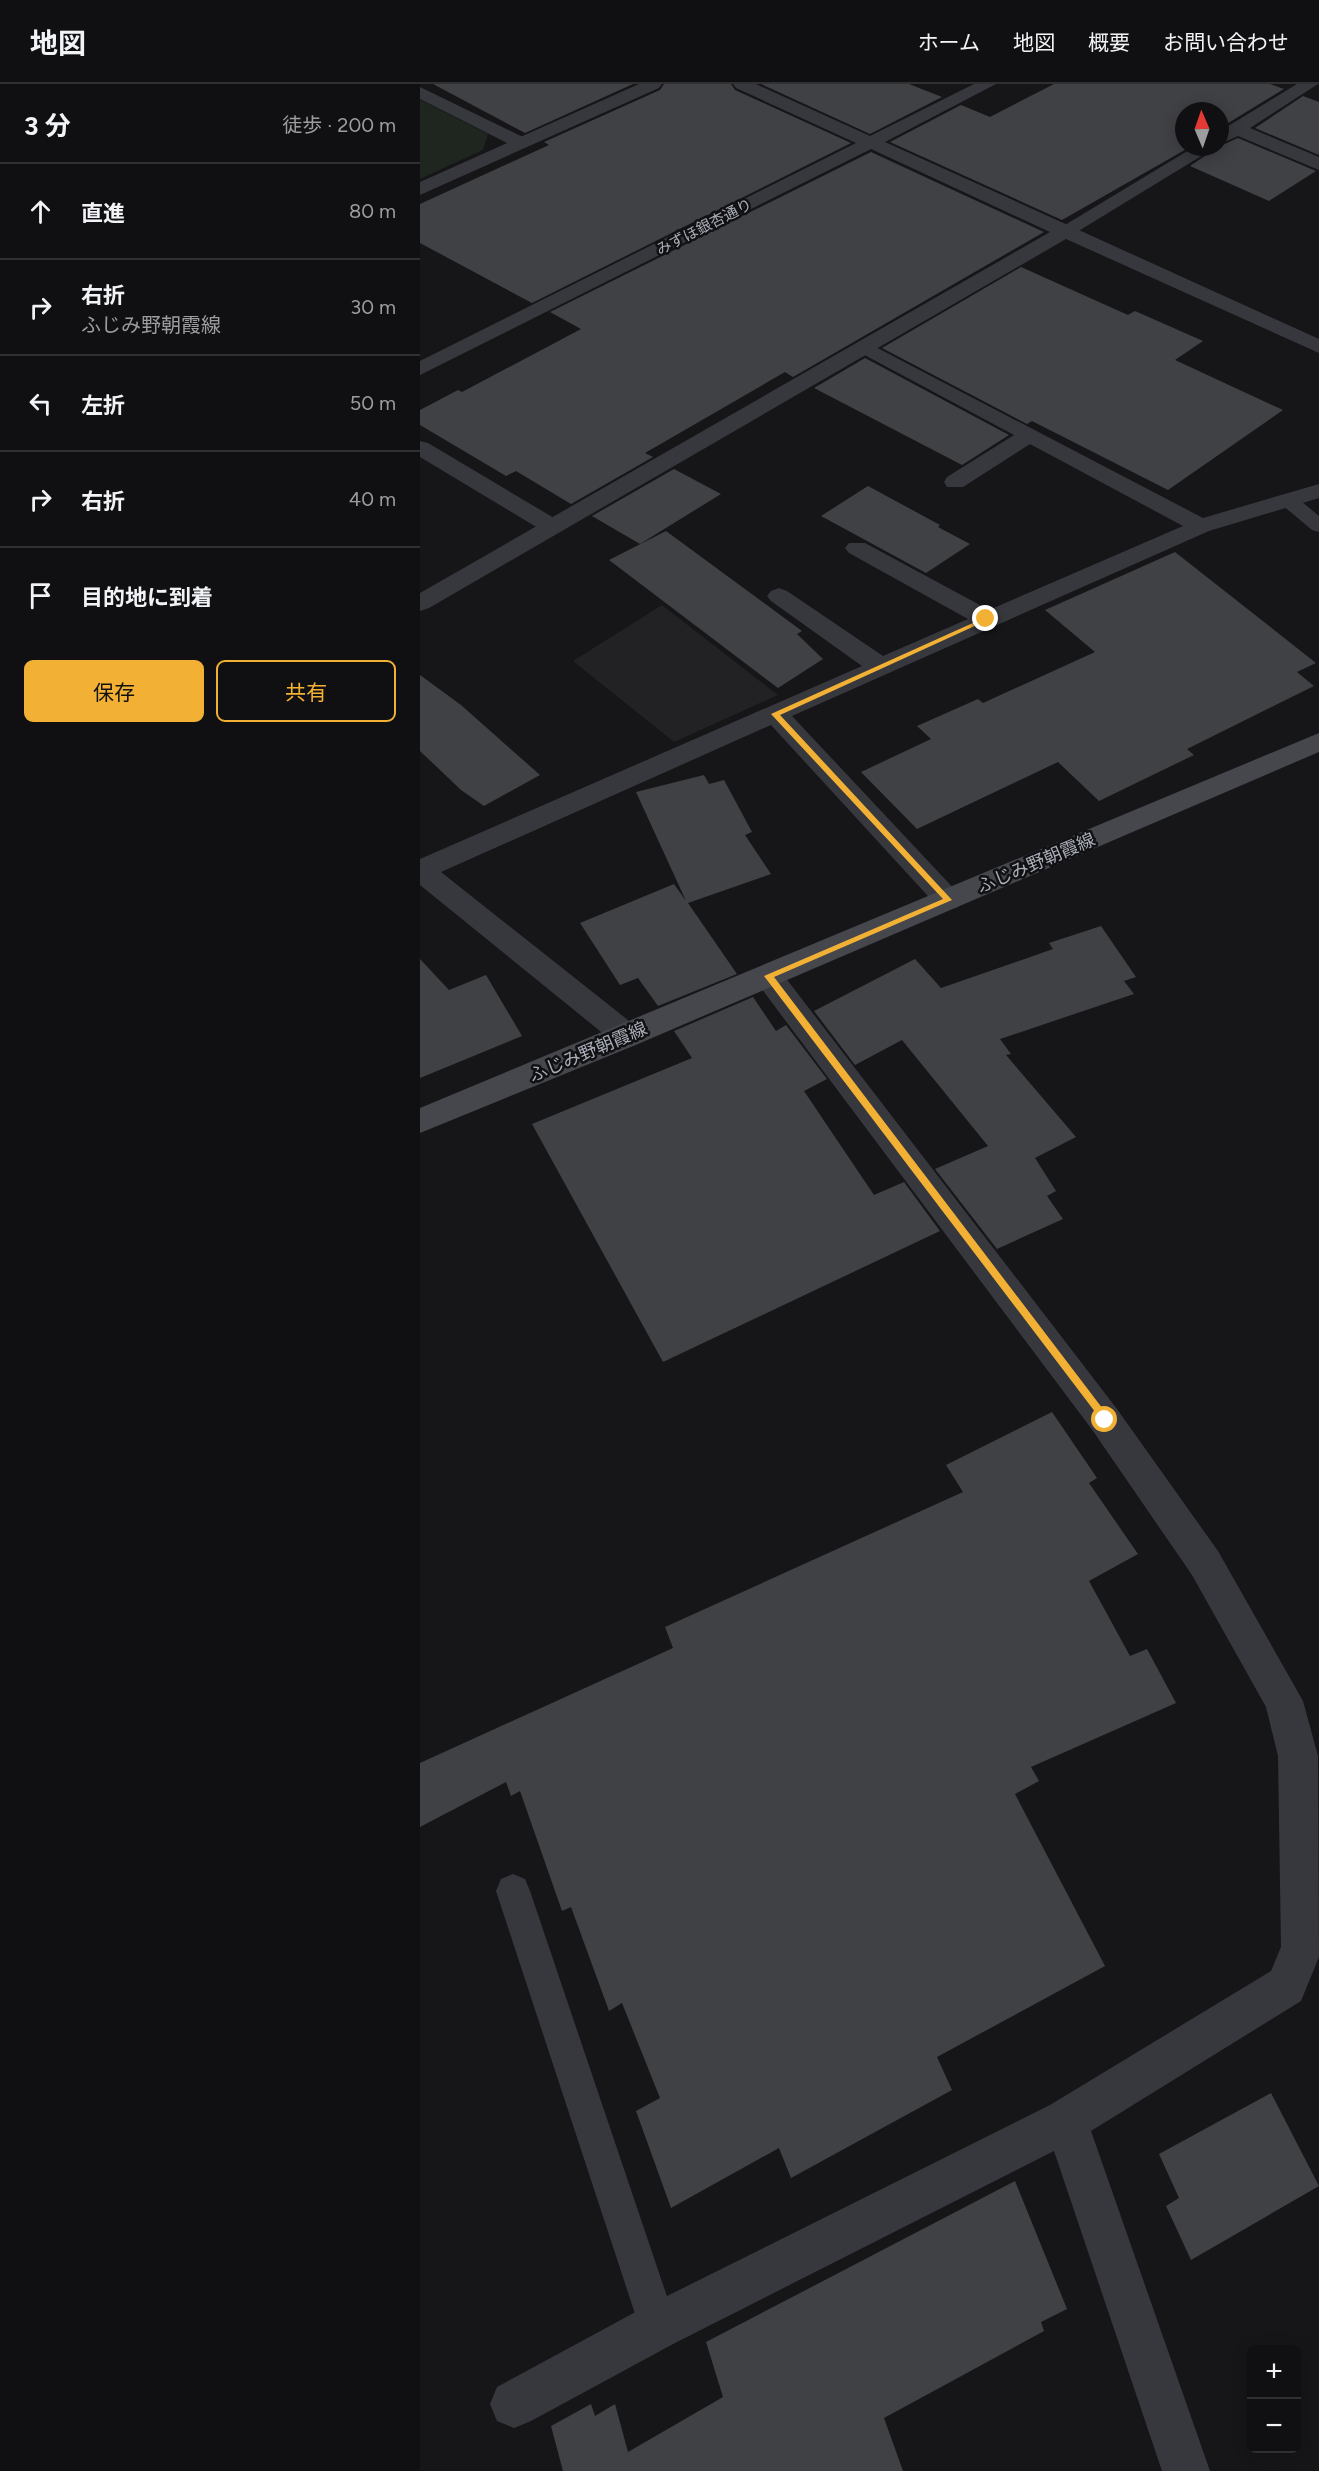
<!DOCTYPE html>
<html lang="ja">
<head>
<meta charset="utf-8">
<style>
  :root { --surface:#101012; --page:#19191b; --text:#f1f3f6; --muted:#9c9d9f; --line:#303032; --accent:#f2b134 }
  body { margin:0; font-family:Figtree,"Noto Sans JP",sans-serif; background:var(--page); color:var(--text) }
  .controls { position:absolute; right:18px; bottom:18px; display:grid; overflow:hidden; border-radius:9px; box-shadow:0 3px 15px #0003 }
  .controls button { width:54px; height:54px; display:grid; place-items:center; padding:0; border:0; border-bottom:2px solid var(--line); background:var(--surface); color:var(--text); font:30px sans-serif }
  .compass { position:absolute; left:755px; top:18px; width:54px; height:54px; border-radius:50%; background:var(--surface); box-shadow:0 3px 15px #0003; rotate:358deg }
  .stop { position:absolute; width:18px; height:18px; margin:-14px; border:4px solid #f2b134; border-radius:50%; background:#fff }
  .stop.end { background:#f2b134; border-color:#fff; box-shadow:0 2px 6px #0008 }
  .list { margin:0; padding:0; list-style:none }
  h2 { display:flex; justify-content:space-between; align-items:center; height:78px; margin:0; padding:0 24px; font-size:26px }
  h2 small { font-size:20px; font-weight:400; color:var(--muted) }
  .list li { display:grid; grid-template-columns:39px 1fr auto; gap:18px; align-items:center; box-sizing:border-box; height:96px; padding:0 24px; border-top:2px solid var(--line) }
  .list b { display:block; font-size:22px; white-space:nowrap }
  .list p { margin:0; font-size:20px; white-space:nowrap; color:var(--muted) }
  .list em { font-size:20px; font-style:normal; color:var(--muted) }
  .actions { display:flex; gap:12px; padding:18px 24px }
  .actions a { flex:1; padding:14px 0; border:2px solid var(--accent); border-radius:9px; text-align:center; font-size:21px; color:var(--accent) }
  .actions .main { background:var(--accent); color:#111 }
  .icon { flex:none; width:33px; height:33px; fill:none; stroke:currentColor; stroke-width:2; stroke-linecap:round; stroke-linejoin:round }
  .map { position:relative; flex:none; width:899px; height:2387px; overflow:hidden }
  header { display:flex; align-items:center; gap:36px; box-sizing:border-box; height:84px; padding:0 30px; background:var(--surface); border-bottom:2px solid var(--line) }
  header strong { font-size:28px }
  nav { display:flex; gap:33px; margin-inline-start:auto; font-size:21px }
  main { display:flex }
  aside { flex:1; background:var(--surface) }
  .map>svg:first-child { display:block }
  .built { fill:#222225 }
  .green { fill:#1e261f }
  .building { fill:#404145 }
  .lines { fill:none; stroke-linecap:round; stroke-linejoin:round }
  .path { stroke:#3d3f44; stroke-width:2; stroke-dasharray:1.5 3; stroke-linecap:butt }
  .service { fill:#37383d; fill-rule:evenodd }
  .minor { fill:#37383d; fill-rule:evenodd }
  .tertiary { fill:#37383d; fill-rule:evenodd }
  .secondary { fill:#45474d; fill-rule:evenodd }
  .route { fill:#f2b134 }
  .labels { text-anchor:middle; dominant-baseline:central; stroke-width:5; stroke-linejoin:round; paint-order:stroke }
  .far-street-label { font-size:15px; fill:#a8adb8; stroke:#111113 }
  .street-label { font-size:18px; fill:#a8adb8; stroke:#111113 }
</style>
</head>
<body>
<header>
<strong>地図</strong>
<nav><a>ホーム</a><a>地図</a><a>概要</a><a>お問い合わせ</a></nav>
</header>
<main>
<aside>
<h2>3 分<small>徒歩 · 200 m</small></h2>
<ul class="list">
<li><svg class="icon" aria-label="ahead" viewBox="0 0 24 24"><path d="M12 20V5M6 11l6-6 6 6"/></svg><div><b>直進</b></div><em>80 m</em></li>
<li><svg class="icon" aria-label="right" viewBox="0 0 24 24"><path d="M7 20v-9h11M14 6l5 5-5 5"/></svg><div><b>右折</b><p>ふじみ野朝霞線</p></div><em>30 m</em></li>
<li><svg class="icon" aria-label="left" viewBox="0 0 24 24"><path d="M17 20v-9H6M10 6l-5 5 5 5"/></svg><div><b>左折</b></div><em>50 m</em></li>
<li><svg class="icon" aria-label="right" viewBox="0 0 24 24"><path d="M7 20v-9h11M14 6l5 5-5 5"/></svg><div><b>右折</b></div><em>40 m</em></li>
<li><svg class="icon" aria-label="arrive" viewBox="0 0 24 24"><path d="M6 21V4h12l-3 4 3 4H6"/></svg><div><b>目的地に到着</b></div></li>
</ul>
<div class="actions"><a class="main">保存</a><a>共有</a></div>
</aside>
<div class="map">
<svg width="899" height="2387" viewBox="0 0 899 2387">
  <rect width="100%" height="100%" fill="#161618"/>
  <!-- built -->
  <path class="built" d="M242,521L358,611L254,658L153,577Z"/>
  <!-- green -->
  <path class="green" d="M0,16L68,50L63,66L0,95Z"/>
  <!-- building -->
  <g class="building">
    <path d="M13,0H213L105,49Z"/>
    <path d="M244,0H311L315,6L431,59L112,219L0,159V120L129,61L124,58L240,6Z"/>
    <path d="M341,0H489L522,13L450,50Z"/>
    <path d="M634,0H850L864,5L800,44V27H764V63H770L642,136L470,58L541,21L570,33Z"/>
    <path d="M883,12L899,18V71L835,44Z"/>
    <path d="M818,54L896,87L849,117L770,82L798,63Z"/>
    <path d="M451,68L624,148L373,293L365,288L225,369L233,373L151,420L96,387L86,392L0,341V326L38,306L42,308L161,245L130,228Z"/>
    <path d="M601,183L708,231L715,227L783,257L755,276L863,326L748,406L612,337L607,340L462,264Z"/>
    <path d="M445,274L589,351L542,381L394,304Z"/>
    <path d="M254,385L301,410L220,460L172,432Z"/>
    <path d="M448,402L520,441L518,443L550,460L506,489L401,432Z"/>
    <path d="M246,447L382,547L377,550L403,575L358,604L189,476Z"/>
    <path d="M755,468L896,579L877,588L894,602L767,665L774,671L679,717L638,678L497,745L441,688L511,655L497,642L558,615L563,619L675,568L625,526Z"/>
    <path d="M0,591L41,621L120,691L64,722L41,706L0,667Z"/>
    <path d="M284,691L289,700L304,696L332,748L325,751L351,790L268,819L317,890L238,922L218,894L200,901L160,839L254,800L266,817L216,708Z"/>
    <path d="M681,842L716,893L704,897L714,910L580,955L591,970L586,971L656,1053L615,1074L636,1107L627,1112L643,1135L577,1165L515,1085L568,1062L482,956L435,981L394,927L495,875L521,904L633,865L629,859Z"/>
    <path d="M0,875L29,906L66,891L102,952L0,994Z"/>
    <path d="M333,913L356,947L366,941L407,995L384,1007L454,1111L484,1098L520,1147L243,1278L112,1040L272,974L254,947Z"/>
    <path d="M632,1328L677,1394L669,1399L718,1470L669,1497L710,1572L727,1565L756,1619L611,1683L619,1697L595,1710L685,1882L517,1973L532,2006L371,2094L359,2064L251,2124L216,2027L240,2014L202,1919L189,1927L151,1823L142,1827L100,1707L91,1712L86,1698L0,1743V1679L253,1564L245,1543L543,1408L526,1381Z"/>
    <path d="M851,2009L899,2102L771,2176L746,2122L759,2114L739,2070Z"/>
    <path d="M595,2097L647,2225L621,2238L624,2247L464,2334L483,2387H143L131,2342L171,2320L175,2332L195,2320L208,2368L303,2313L286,2258Z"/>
  </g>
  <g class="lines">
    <!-- path -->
    <path class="path" d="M156,76L246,120"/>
    <!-- service -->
    <g class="service">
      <path d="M868,410L875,412L899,432V448L892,446L861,420L859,416Z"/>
      <path d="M93,1790L105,1795L110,1807L257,2242L252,2256L238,2261L224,2256L219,2242L76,1807L81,1795Z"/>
    </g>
    <!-- minor -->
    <g class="minor">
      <path d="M877,0H898L830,44L899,73V86L818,52L800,60V47Z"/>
      <path d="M0,3L107,55L110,59L107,63H95L0,15Z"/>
      <path d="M774,63H796L652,151L645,153L635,147Z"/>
      <path d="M446,258L783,434L899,400V414L789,447L372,632L538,809L542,816L538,823L528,826L518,823L351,641L21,788L218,944L222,952L218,960L207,964L196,960L0,801V775L442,582L351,517L347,512L351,507L359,504L367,507L463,572L548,535L429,469L425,464L429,459H445L569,526L763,442L610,360L543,403H527L524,398L527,393L594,351L439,268L436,264L439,260Z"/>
      <path d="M0,357L8,359L139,437L143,442L139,447H123L0,373Z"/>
      <path d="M348,881L358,884L697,1325L798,1467L883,1617L898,1672L899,1873L881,1917L671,2047L790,2387H742L634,2067L255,2259L111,2337L94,2344L77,2337L70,2320L77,2303L221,2225L630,2021L851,1887L861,1863L858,1672L846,1623L772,1491L673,1347L338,900L333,892L338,884Z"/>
    </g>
    <!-- tertiary -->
    <g class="tertiary">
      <path d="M219,0H242L239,4L0,111V98Z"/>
      <path d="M313,0H336L450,52L554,0H576L465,58L899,255V269L646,155L9,524L0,527V509L630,148L451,65L0,291V277L436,59L316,4Z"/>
    </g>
    <!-- secondary -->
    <path class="secondary" d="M899,649V668L218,960L0,1049V1024Z"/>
  </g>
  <!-- route -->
  <path class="route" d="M564,534L570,535L360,631L532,816L354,893L689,1333V1340L685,1341L344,892L523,815L351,630Z"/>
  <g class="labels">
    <!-- far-street labels -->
    <g class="far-street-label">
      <text transform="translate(284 143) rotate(-27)">みずほ銀杏通り</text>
    </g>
    <!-- street labels -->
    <g class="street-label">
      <text transform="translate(616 779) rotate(-23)">ふじみ野朝霞線</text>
      <text transform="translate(168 968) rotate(-23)">ふじみ野朝霞線</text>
    </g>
  </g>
</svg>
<div class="controls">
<button>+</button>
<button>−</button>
</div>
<svg class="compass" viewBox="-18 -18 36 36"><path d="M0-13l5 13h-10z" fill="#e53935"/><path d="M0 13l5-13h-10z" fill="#9c9d9f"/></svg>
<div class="stop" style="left:685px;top:1336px"></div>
<div class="stop end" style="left:566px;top:535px"></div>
</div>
</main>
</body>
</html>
